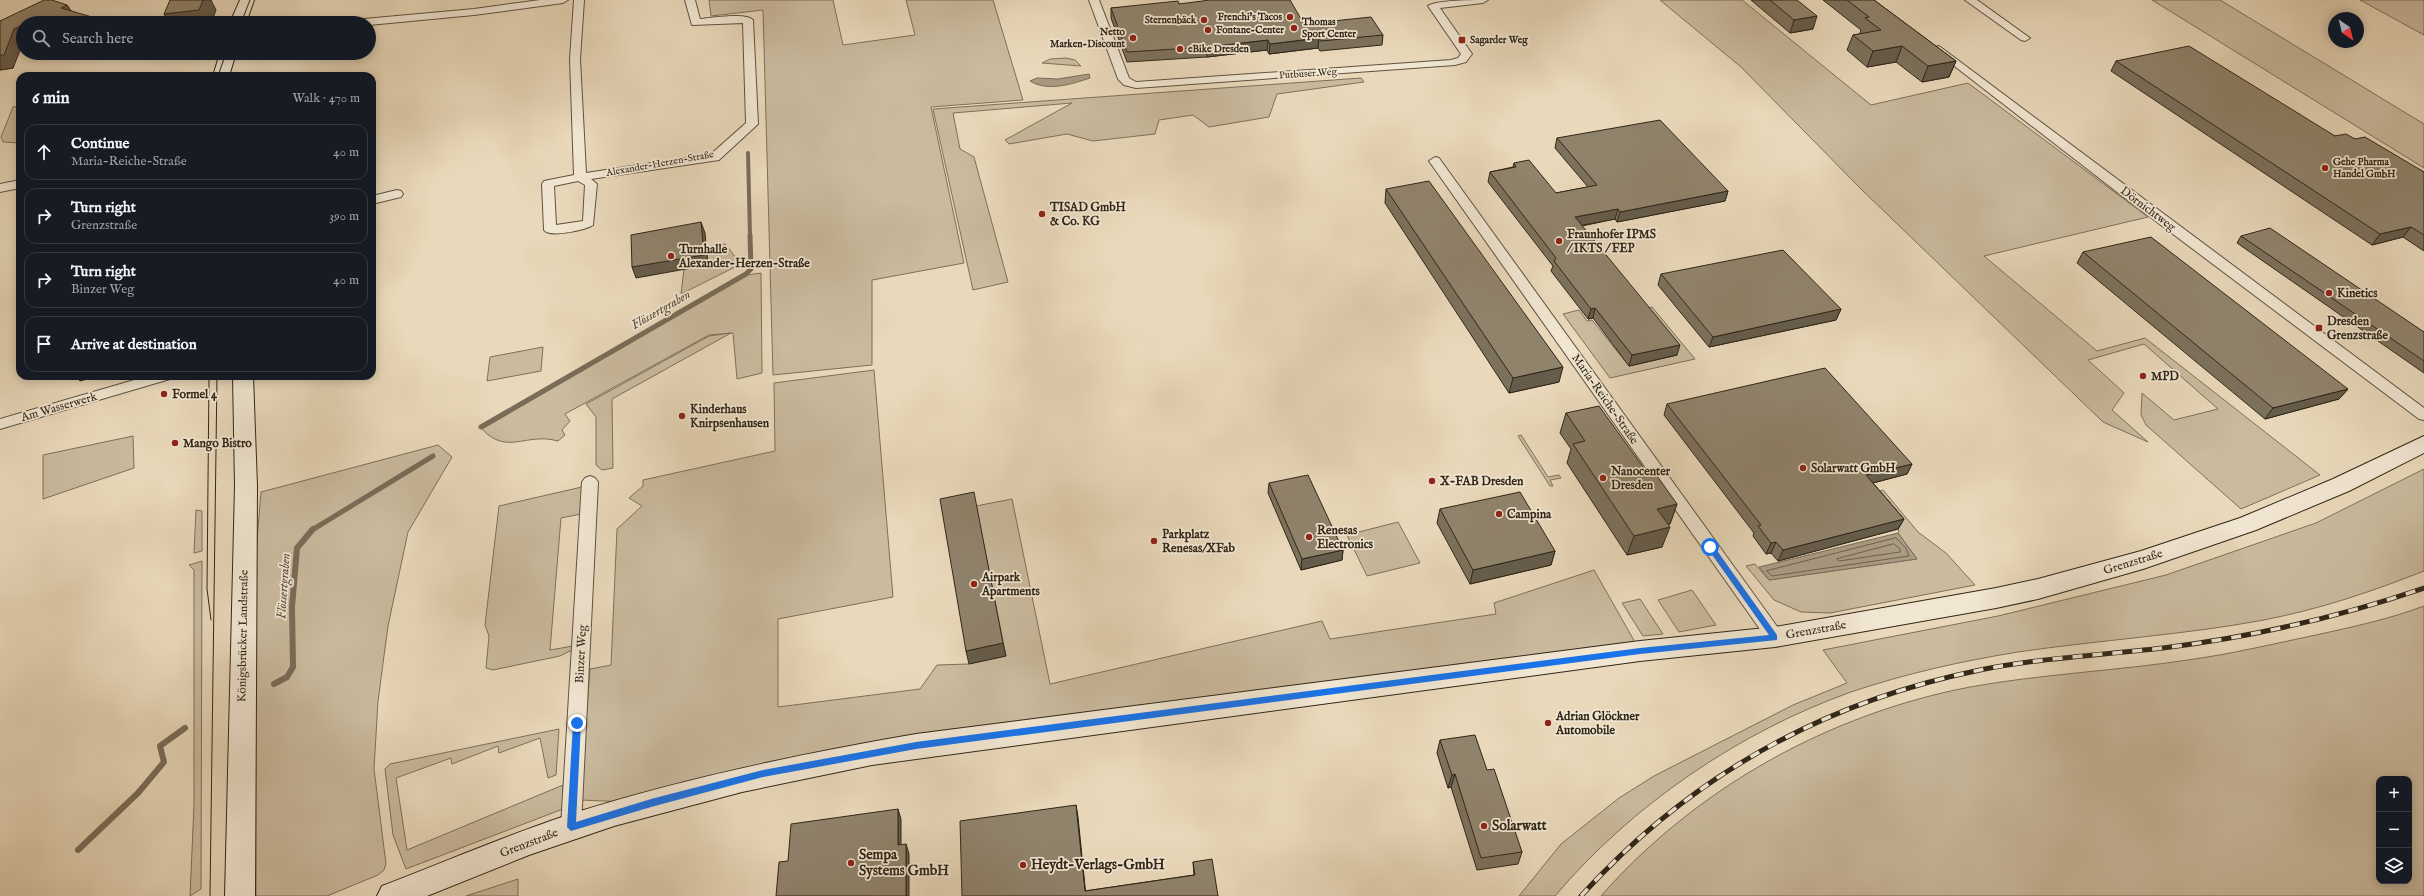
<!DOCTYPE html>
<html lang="en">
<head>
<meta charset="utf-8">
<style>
  :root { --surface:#171b24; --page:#242831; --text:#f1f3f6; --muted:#9ea1a6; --line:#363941 }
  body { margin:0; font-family:"IM FELL English",serif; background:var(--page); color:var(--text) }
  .controls { position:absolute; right:12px; bottom:12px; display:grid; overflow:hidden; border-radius:8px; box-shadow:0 2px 10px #0003 }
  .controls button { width:36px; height:36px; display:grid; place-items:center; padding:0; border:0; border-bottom:1px solid var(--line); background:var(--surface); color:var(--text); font:20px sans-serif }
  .compass { position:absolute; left:2328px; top:12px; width:36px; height:36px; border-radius:50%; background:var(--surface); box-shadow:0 2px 10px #0003; rotate:145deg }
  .stop { position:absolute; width:12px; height:12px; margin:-9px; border:3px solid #1a73e8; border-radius:50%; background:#fff }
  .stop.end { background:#1a73e8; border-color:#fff; box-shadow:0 1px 4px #0008 }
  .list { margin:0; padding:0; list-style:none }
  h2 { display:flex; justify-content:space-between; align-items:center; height:52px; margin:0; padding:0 16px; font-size:17px }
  h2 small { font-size:13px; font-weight:400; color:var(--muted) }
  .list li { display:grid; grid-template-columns:26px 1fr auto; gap:12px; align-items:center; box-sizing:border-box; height:56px; margin:0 8px 8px; padding:0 8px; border:1px solid var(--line); border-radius:12px }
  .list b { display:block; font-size:15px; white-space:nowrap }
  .list p { margin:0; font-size:13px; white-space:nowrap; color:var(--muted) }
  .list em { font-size:13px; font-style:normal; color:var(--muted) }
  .icon { flex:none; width:22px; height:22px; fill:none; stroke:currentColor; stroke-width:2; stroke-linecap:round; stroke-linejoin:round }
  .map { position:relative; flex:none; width:2424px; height:896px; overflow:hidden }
  .search { position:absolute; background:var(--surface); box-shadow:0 2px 10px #0003; left:16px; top:16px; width:360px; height:44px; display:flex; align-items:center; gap:10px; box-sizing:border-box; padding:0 14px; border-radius:22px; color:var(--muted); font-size:15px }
  .panel { position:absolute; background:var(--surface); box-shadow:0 2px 10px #0003; left:16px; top:72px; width:360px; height:308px; border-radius:12px }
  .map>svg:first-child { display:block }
  .green { fill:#caba9e; stroke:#7d705b; fill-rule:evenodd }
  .water { fill:#aa9b83; stroke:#796c58 }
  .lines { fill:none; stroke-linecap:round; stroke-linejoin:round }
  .shore { stroke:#6d604e; stroke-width:1 }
  .stream-far2 { stroke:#796c58; stroke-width:4 }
  .stream-far1 { stroke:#796c58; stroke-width:5 }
  .stream { stroke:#796c58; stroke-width:6 }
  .street-casing { stroke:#5e5240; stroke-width:2 }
  .secondary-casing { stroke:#302618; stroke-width:2 }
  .street { fill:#f1e6d2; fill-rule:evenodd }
  .secondary { fill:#f1e6d2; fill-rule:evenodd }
  .tram { stroke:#302618; stroke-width:1 }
  .rail-casing { stroke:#302618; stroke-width:5 }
  .rail { stroke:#f1e6d2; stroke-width:3.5; stroke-dasharray:10; stroke-linecap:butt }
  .wall { fill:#7c715d; stroke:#302618 }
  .shaded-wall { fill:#655c4c; stroke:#302618 }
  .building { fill:#90836c; stroke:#302618 }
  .route { fill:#1a73e8 }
  .poi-dot { fill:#8f2418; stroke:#f1e6d2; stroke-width:1.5 }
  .labels { text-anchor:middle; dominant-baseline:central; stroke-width:3.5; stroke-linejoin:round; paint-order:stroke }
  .far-poi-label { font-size:10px; font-weight:bold; fill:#302618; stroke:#f1e6d2; text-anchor:start }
  .far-street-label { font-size:10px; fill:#302618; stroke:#f1e6d2 }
  .poi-label { font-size:12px; font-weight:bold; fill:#302618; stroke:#f1e6d2; text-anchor:start }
  .street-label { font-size:12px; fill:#302618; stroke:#f1e6d2 }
  .water-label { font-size:13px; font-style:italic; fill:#554938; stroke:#f1e6d2 }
  .near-poi-label { font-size:14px; font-weight:bold; fill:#302618; stroke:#f1e6d2; text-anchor:start }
</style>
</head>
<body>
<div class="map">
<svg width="2424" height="896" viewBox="0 0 2424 896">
  <rect width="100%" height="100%" fill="#e9d8ba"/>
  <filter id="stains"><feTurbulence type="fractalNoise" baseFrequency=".005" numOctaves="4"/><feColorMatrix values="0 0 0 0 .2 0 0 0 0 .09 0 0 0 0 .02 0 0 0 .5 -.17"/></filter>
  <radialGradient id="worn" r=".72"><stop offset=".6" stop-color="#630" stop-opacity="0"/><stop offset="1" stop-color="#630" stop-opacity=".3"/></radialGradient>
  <!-- green -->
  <g class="green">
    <path d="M709,0H833L843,45L915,35L906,0H993L1023,100L931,107L964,263L872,280V365L773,375L763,10L711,16Z"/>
    <path d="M1660,0H1742L1871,105L1968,83L2148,217L1984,256L2097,351L2145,338L2320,475L2241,509L2146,425L2141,415L2142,393L2174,420L2218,409L2144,344L2088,360L2124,393L2112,410L2148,442L2103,422L1862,190L1741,67Z"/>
    <path d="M2152,0H2220L2424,124V168Z"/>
    <path d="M2360,0H2424V35Z"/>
    <path d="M1066,58L1075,60L1081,66L1042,63L1050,59Z"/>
    <path d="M1361,78L1364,82L1277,94L1269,117L1209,127L1193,115L1159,120L1155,134L1093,141L1067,134L1009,144L1005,140L1072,103L953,113L960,149L974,157L1008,282L973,290L933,109Z"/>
    <path d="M20,106V143L3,142L1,137L13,107Z"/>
    <path d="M725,244L741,264L681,294L684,269L707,265L706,247Z"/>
    <path d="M761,273L762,373L737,379L733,333L709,335L565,414L570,421L562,430L565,435L558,441C526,432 507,456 482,429L747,275Z"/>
    <path d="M1652,307L1695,359L1610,378L1563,314L1579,310L1587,321L1592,320L1629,366L1677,355L1640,309Z"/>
    <path d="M731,333L612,399L613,468L602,470L596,465V417L586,404L709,336Z"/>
    <path d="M543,347L541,371L487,381L490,357Z"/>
    <path d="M874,370L893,597L778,619V707L920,689L937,665L969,664L1006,656L976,506L1012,499L1050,684L1322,621L1330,639L1496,614L1494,603L1594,570L1640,651L1160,715L651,803L580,800L590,669L611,665L617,529L642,506L629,498L643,486V480L775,451L774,383Z"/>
    <path d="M1521,435L1548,477L1559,475L1561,478L1550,480L1553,486H1550L1518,436Z"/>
    <path d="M133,436L134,468L43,499V455Z"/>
    <path d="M438,445L452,457L408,532L388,626L378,701L374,769L386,864L384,870L378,875L327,896H256L255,565L261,492Z"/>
    <path d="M2424,469V571C2371,592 2320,609 2264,620C2183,635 2100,640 2018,652C1962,661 1904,674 1851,692C1739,732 1632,805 1555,896H1519L1561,844L1619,798L1654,776L1793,705L1847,683L1823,650L1998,616L2166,575L2316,523Z"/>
    <path d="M582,487L581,514L561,518L550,650L573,646L572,650L560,656L493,670L486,668L489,636L485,625L499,506Z"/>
    <path d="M1883,490L1918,532L1946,553L1975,585L1830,613L1801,612L1774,600L1746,566L1755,564L1769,580L1917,559L1898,533L1899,530L1868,495Z"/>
    <path d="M196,510L202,511V551L194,553Z"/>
    <path d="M1398,522L1420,563L1367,576L1347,535Z"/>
    <path d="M202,561L201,889L190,896L194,805V570L189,565Z"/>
    <path d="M1692,590L1716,625L1679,632L1658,600Z"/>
    <path d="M1640,599L1663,634L1643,636L1622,603Z"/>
    <path d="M2424,606V896H1601C1696,788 1829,714 1970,687C2042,674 2115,671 2188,660C2231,654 2273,644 2316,635C2352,627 2390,619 2424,606ZM2379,779H2409V881H2379Z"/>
    <path d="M559,729L556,775L548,778L540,738L499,753L498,746L452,764L451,758L396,778L407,850L563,785V809L406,869L393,835L385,769L390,764Z"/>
    <path d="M518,879V896H466Z"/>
  </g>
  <!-- water -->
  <g class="water">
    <path d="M1089,74L1090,78C1072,84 1048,92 1030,81L1037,78L1058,79Z"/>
    <path d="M1898,533L1917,559L1769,580L1759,567Z"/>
  </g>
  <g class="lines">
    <!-- shore -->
    <g class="shore">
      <path d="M1896,538L1906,548L1909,556L1772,576L1767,571Z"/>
      <path d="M1894,544L1900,549V552L1839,561L1837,559Z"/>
    </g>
    <!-- stream-far2 -->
    <path class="stream-far2" d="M748,153L750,236"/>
    <!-- stream-far1 -->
    <g class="stream-far1">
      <path d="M481,427L746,274L751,269L750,235"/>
      <path d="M312,530L433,456"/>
    </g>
    <!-- stream -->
    <g class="stream">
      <path d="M274,684L287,677L293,667L292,607L297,548L313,529"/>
      <path d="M78,850L138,793L164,762L160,746L185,728"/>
    </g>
    <defs>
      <g id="street">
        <path d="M540,0H568L563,3L474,15L369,25L348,23L353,20L474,9Z"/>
        <path d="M574,0H584L580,59L586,173L711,154L746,123L743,23L692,25L685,0H695L700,19C711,18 746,12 753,20L758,124L719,160L591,179L597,184L593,225C586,230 549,238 544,230L542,184L544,181L574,175L570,59ZM578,181L585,185L583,221L556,225L554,186Z"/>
        <path d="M1089,0H1099L1129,78L1136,82L1451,60L1458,58L1461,54L1428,6C1435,0 1476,0 1488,0L1483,3L1440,8L1472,54L1466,62L1455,65L1136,88L1124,85L1118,79Z"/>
        <path d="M1965,0H1977L2030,38L2025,41L2021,40Z"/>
        <path d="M1939,46L2424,408V420L2419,419L2121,195L1935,51V47Z"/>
        <path d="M1435,157L1439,158L1781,632L1784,637L1781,642L1775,644L1769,642L1429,161Z"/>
        <path d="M20,180V188L0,192V184Z"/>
        <path d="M397,190L401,191L403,194L401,197L372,204V196Z"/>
        <path d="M148,376H172L170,379L0,429V419Z"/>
        <path d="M590,476L595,478L598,482L581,827L578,833L571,836L564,833L561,827L582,482L585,478Z"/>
      </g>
      <g id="secondary">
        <path d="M240,0H254L246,23H230Z"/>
        <path d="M220,53H236L229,76H213Z"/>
        <path d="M233,376H253L257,486L255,896H225L235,486Z"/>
        <path d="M2424,436V453L2349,491L2256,530L2143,569L2038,599L1996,608L1775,647L1640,661L872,765L742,792L614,826L529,855L427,896H377L382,886C445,862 507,835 571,814C684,778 800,754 916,734L1640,641L1775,627L1996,588L2038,579L2141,551L2240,518L2333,479Z"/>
      </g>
    </defs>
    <!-- street casing -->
    <use href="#street" class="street-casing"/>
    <!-- secondary casing -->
    <use href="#secondary" class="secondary-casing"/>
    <!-- street -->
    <use href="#street" class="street"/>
    <!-- secondary -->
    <use href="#secondary" class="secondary"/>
    <!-- tram -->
    <g class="tram">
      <path d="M241,23L250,0"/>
      <path d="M218,76L226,53"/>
      <path d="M209,376L207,589L211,620"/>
      <path d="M210,896L217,376"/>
    </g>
    <defs>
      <path id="rail" d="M1581,896C1689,777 1823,702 1980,670C2040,658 2102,655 2163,648C2252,637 2339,617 2424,588"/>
    </defs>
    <!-- rail casing -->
    <use href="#rail" class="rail-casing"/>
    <!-- rail -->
    <use href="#rail" class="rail"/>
  </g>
  <!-- wall -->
  <g class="wall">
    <path d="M1751,0H1797L1813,29L1790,33Z"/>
    <path d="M1823,0H1874L1956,61L1949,77L1922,82L1896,62L1867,67L1847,50L1853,35L1860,34V33L1861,30Z"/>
    <path d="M1179,4L1304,24L1383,35L1382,45L1320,51L1318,48L1269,54L1267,50L1207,57L1127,62L1111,18V8Z"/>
    <path d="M67,5L71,11L96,23H23L13,68L0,70V21Z"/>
    <path d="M2116,61L2335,136L2355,139L2424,172V251L2403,237L2372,245L2111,71Z"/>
    <path d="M1557,138L1728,191L1725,201L1617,222L1615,219L1582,226L1677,355L1629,366L1593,318L1588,319L1551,271L1553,266L1488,182L1490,172L1513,167L1514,163L1556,193L1588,187L1555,148Z"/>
    <path d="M1386,189L1559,382L1509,393L1385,203Z"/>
    <path d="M2241,236L2424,332V373L2237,243Z"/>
    <path d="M2083,252L2348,389L2339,399L2265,419L2077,263Z"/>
    <path d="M1661,274L1841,309L1836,320L1709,347L1658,285Z"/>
    <path d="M1667,404L1912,464L1907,474L1873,483L1904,519L1898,529L1778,561L1771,553L1766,554L1753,536L1754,533L1664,415Z"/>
    <path d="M1566,413L1648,474L1677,504L1670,524L1668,525L1662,547L1627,555L1567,463L1571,449L1560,433Z"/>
    <path d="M1269,483L1343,550L1342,560L1301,570L1268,493Z"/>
    <path d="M1440,509L1555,551L1551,565L1470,584L1437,523Z"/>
    <path d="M1440,740L1487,770L1522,852L1518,864L1477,870L1451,787L1448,788L1437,753Z"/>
    <path d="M1076,805L1085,891L1194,875L1193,862L1218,896H962Z"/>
  </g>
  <!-- shaded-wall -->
  <g class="shaded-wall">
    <path d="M203,0H211L216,10L211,23H169L164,14Z"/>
    <path d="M67,5L75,17L61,8Z"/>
    <path d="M1817,16L1813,29L1790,33L1794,20Z"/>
    <path d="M92,17L96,23H93Z"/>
    <path d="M35,20L37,23H28Z"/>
    <path d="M23,25V43L13,68L0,70V55L14,29Z"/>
    <path d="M1319,38L1318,48L1269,54L1270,44Z"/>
    <path d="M1268,40L1267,50L1207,57V47Z"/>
    <path d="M1902,46L1896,62L1867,67L1873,51Z"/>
    <path d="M68,53H90L71,58Z"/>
    <path d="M1956,61L1949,77L1922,82L1928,66Z"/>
    <path d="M1728,191L1725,201L1617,222L1620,212Z"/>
    <path d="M1618,209L1615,219L1573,227L1575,217Z"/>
    <path d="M701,222L705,233L708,265L636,278L632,267Z"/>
    <path d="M2411,227L2403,237L2372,245L2380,234Z"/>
    <path d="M1595,308L1593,318L1588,319L1591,309Z"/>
    <path d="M1841,309L1836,320L1709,347L1713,337Z"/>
    <path d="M1680,345L1677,355L1629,366L1632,355Z"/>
    <path d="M1563,367L1559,382L1509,393L1513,378Z"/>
    <path d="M76,376H99L80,381Z"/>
    <path d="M2348,389L2339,399L2265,419L2273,408Z"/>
    <path d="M1912,464L1907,474L1861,486L1866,475Z"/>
    <path d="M1677,504L1670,524L1650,529L1657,509Z"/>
    <path d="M1904,519L1898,529L1778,561L1783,550Z"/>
    <path d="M1670,527L1662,547L1627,555L1634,536Z"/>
    <path d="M1776,542L1771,553L1766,554L1771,543Z"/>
    <path d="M1343,550L1342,560L1301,570L1302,559Z"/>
    <path d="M1555,551L1551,565L1470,584L1473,570Z"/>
    <path d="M1003,643L1006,656L969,664L966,651Z"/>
    <path d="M1455,774L1451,787L1448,788L1452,775Z"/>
    <path d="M1076,805L1078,817L1086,896L1085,891Z"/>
    <path d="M898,809L901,819V855L898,845Z"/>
    <path d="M906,844L909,854V896H906Z"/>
  </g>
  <!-- building -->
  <g class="building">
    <path d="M44,0H52L67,5L61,8L92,17L93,23H44L35,20L28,23H23V25L14,29L4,55H0V21Z"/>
    <path d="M170,0H203L199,10L164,14Z"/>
    <path d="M1210,0H1290L1304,24L1371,17L1383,35L1321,41L1319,38L1270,44L1268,40L1207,47L1127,52L1111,8L1178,1L1179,4Z"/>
    <path d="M1770,0H1797L1817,16L1794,20Z"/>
    <path d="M1847,0H1874L1956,61L1928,66L1902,46L1873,51L1853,35L1881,30L1865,18L1869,17Z"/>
    <path d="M2189,46L2335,136L2346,134L2355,139L2365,137L2424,172V235L2411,227L2380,234L2116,61Z"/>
    <path d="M1660,120L1728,191L1620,212L1618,209L1575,217L1680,345L1632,355L1595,308L1591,309L1554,261L1556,258L1490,172L1516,167L1514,163L1529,160L1556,193L1597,185L1557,138Z"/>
    <path d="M1429,181L1563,367L1513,378L1386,189Z"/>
    <path d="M701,222L704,255L632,267L631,235Z"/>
    <path d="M2270,228L2424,332V361L2241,236Z"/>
    <path d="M2151,237L2348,389L2273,408L2083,252Z"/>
    <path d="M1783,250L1841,309L1713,337L1661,274Z"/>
    <path d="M1825,368L1912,464L1866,475L1904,519L1783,550L1776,542L1771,543L1758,526L1761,525L1667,404Z"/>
    <path d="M1599,406L1648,474L1655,473L1677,504L1657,509L1670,527L1634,536L1573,444L1585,441L1566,413Z"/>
    <path d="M1308,475L1343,550L1302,559L1269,483Z"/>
    <path d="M974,492L1003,643L966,651L940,499Z"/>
    <path d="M1520,492L1555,551L1473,570L1440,509Z"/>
    <path d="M1475,735L1487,770L1494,769L1522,852L1481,858L1455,774L1452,775L1440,740Z"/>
    <path d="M1076,805L1085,891L1195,875L1193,862L1212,859L1218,896H962L960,821Z"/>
    <path d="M898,809V845L906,844V896H776L779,862L788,861L791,824Z"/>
  </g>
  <!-- route -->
  <path class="route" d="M1708,545H1713L1777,635V640L1640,654L916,749L763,777L651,807L571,831L567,827L573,723L577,720L581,723L576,822L651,799L763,770L916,742L1640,648L1769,635L1708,549Z"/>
  <!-- markers -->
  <g class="poi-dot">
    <circle cx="1290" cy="17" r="4"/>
    <circle cx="1204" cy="20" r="4"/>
    <circle cx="1294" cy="28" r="4"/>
    <circle cx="1208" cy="30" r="4"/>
    <circle cx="1133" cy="38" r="4"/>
    <rect x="1458" y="36" width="8" height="8" rx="2"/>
    <circle cx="1180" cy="49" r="4"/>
    <circle cx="2325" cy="168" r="4"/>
    <circle cx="1042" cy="214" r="4"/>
    <circle cx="1559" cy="241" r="4"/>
    <circle cx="671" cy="256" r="4"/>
    <circle cx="2329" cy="293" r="4"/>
    <rect x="2315" y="324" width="8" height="8" rx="2"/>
    <circle cx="2143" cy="376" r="4"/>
    <circle cx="164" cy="394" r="4"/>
    <circle cx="682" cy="416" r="4"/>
    <circle cx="175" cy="443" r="4"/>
    <circle cx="1803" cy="468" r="4"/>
    <circle cx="1603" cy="478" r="4"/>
    <circle cx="1432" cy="481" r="4"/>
    <circle cx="1499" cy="514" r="4"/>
    <circle cx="1309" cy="537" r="4"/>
    <circle cx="1154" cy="541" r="4"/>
    <circle cx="974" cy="584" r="4"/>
    <circle cx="1548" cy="723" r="4"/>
    <circle cx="1484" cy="826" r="4"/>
    <circle cx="851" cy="863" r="4"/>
    <circle cx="1023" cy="865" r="4"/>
  </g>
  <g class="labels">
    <!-- far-poi labels -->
    <g class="far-poi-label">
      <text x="1282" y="17" text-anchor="end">Frenchi's Tacos</text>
      <text x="1196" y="20" text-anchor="end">Sternenbäck</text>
      <text x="1302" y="22">Thomas<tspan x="1302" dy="12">Sport Center</tspan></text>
      <text x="1216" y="30">Fontane-Center</text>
      <text x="1125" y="32" text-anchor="end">Netto<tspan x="1125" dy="12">Marken-Discount</tspan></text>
      <text x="1470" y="40">Sagarder Weg</text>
      <text x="1188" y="49">eBike Dresden</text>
      <text x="2333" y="162">Gehe Pharma<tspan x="2333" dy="12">Handel GmbH</tspan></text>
    </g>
    <!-- far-street labels -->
    <g class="far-street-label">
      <text transform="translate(1308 74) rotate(-4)">Putbuser Weg</text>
      <text transform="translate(660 164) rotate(-10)">Alexander-Herzen-Straße</text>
    </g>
    <!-- poi labels -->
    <g class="poi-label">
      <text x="1050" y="207">TISAD GmbH<tspan x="1050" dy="14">&amp; Co. KG</tspan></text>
      <text x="1567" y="234">Fraunhofer IPMS<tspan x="1567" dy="14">/ IKTS / FEP</tspan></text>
      <text x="679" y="249">Turnhalle<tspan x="679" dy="14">Alexander-Herzen-Straße</tspan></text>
      <text x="2337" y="293">Kinetics</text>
      <text x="2327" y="321">Dresden<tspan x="2327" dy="14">Grenzstraße</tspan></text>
      <text x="2151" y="376">MPD</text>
      <text x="172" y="394">Formel 4</text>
      <text x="690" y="409">Kinderhaus<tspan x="690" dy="14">Knirpsenhausen</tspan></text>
      <text x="183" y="443">Mango Bistro</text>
      <text x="1811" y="468">Solarwatt GmbH</text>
      <text x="1611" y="471">Nanocenter<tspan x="1611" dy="14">Dresden</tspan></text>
      <text x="1440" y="481">X-FAB Dresden</text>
      <text x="1507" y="514">Campina</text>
      <text x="1317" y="530">Renesas<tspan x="1317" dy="14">Electronics</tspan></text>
      <text x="1162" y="534">Parkplatz<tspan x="1162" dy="14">Renesas/XFab</tspan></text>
      <text x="982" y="577">Airpark<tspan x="982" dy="14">Apartments</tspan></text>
      <text x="1556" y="716">Adrian Glöckner<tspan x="1556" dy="14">Automobile</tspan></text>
    </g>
    <!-- street labels -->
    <g class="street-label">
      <text transform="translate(2148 209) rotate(37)">Dörnichtweg</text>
      <text transform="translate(1605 399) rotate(55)">Maria-Reiche-Straße</text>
      <text transform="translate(59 407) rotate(-16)">Am Wasserwerk</text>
      <text transform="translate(2133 562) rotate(-17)">Grenzstraße</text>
      <text transform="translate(1816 630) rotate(-10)">Grenzstraße</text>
      <text transform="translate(243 636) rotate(-89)">Königsbrücker Landstraße</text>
      <text transform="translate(581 654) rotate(-87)">Binzer Weg</text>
      <text transform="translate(529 843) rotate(-21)">Grenzstraße</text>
    </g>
    <!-- water labels -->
    <g class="water-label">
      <text transform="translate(661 310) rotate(-30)">Flössertgraben</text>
      <text transform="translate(284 586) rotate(-86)">Flössertgraben</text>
    </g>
    <!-- near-poi labels -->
    <g class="near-poi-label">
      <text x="1492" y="826">Solarwatt</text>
      <text x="859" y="855">Sempa<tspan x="859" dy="16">Systems GmbH</tspan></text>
      <text x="1031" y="865">Heydt-Verlags-GmbH</text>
    </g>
  </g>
  <rect width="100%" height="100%" filter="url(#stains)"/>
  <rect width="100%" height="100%" fill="url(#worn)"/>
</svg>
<div class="controls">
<button>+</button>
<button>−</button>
<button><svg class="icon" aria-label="layers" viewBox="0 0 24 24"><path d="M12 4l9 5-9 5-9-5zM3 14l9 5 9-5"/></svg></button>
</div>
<svg class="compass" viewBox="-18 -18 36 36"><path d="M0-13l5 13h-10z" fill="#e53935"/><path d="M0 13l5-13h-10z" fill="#9ea1a6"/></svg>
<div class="stop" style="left:1710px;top:547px"></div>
<div class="stop end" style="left:577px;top:723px"></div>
<div class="search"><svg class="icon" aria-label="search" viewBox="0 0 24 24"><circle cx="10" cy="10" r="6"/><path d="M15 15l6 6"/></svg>Search here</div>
<section class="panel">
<h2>6 min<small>Walk · 470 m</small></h2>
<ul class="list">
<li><svg class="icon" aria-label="ahead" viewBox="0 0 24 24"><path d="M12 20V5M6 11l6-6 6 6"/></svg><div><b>Continue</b><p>Maria-Reiche-Straße</p></div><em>40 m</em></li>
<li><svg class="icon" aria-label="right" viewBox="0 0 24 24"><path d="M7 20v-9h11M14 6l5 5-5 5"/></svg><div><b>Turn right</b><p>Grenzstraße</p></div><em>390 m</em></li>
<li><svg class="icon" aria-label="right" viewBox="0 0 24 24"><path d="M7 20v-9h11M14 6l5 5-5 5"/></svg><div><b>Turn right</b><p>Binzer Weg</p></div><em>40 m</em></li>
<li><svg class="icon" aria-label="arrive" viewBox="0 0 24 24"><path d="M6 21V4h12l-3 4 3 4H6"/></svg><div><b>Arrive at destination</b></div></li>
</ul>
</section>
</div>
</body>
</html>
